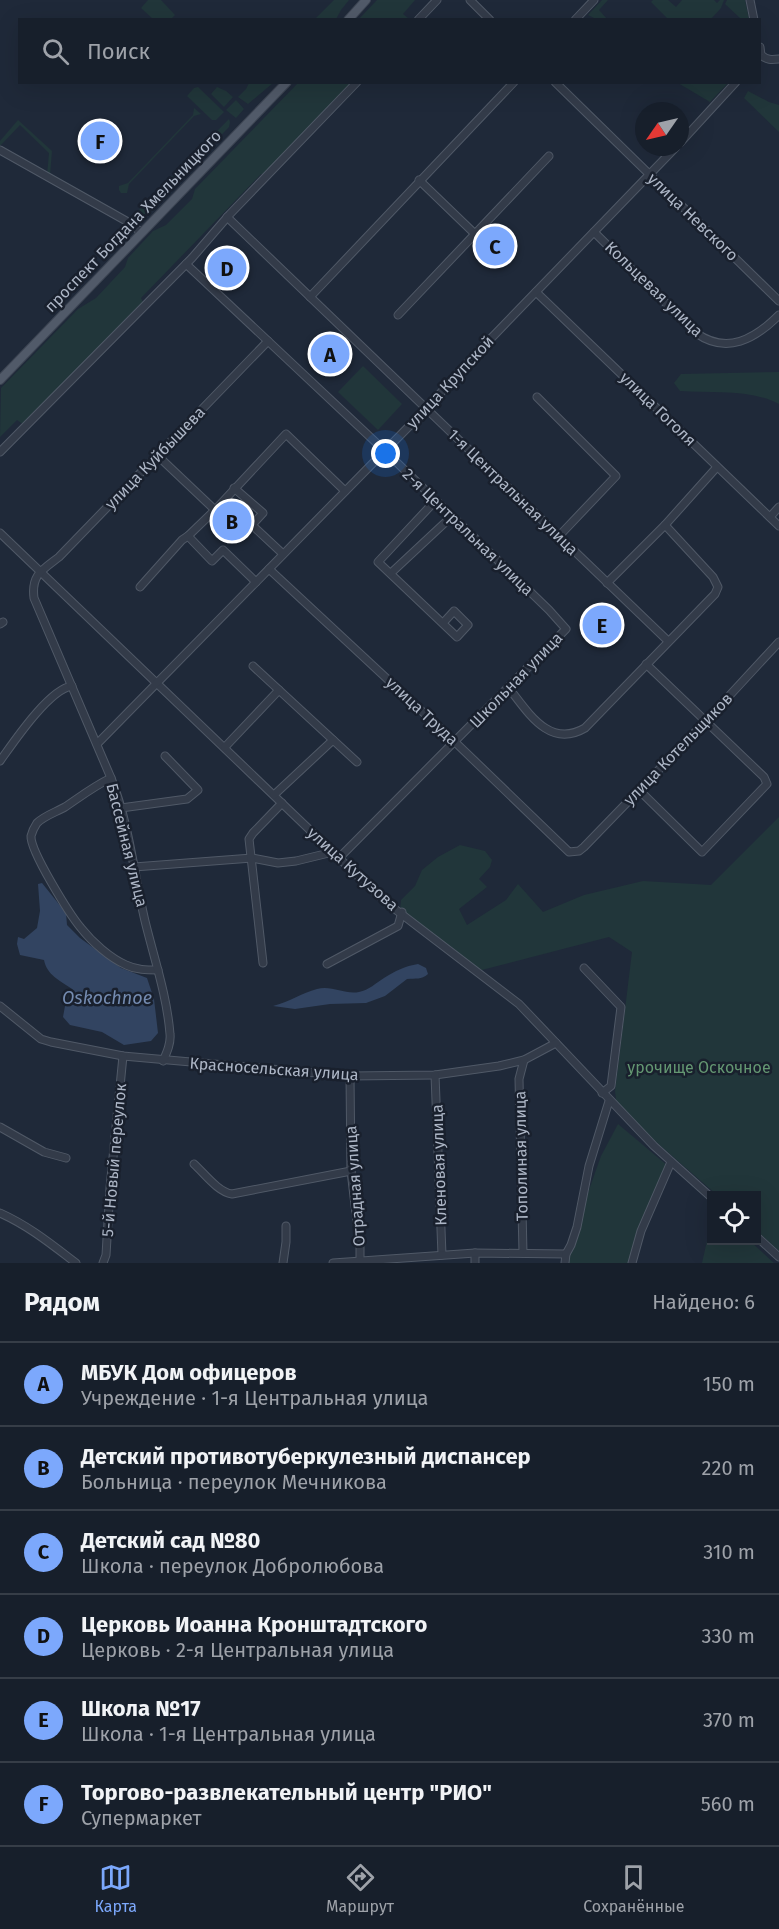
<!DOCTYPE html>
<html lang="ru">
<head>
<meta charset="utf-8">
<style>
  :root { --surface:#171f2b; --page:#202733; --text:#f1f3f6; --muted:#9ea2a9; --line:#363d47; --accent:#7ca8fc }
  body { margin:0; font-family:"Fira Sans",sans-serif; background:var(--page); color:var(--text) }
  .controls { position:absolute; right:18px; bottom:18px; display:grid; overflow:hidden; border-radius:0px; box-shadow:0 6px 24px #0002 }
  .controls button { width:54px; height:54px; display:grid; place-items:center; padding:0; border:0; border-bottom:2px solid var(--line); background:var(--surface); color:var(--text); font:30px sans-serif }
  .compass { position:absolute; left:635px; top:102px; width:54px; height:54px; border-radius:50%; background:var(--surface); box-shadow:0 6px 24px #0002; rotate:236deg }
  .you { position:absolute; left:386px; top:454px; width:21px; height:21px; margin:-15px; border:4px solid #fff; border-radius:50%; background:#1a73e8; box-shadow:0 0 0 9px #1a73e833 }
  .badge { display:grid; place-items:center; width:39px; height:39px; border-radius:50%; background:var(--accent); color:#111; font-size:20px; font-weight:700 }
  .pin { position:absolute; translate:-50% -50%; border:3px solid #fff; box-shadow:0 2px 6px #0006 }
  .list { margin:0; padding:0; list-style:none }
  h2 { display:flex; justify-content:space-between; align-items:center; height:78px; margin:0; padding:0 24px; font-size:26px }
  h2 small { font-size:20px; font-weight:400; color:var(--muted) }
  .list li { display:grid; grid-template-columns:39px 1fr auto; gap:18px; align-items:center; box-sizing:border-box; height:84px; padding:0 24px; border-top:2px solid var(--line) }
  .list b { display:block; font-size:22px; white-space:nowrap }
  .list p { margin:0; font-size:20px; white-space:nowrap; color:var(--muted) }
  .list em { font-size:20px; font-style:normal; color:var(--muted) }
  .icon { flex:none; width:33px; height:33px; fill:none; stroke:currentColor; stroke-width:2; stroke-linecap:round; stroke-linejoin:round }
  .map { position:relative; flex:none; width:779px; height:1263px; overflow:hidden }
  .search { position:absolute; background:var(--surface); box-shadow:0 6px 24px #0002; left:18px; right:18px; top:18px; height:66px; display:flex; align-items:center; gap:15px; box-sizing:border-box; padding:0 21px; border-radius:0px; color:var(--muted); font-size:22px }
  .sheet { height:582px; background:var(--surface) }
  nav { display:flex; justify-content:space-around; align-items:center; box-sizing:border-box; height:84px; border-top:2px solid var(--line); background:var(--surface); font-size:16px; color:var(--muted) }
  nav a { display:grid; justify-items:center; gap:3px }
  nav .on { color:var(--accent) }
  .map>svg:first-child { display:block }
  .green { fill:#21363a }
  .water { fill:#324461 }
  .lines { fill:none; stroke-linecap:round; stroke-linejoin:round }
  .minor-casing { stroke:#505967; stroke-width:9 }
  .major-casing { stroke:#3c4452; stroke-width:10 }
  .minor { stroke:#333b49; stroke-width:7 }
  .major { stroke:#515a69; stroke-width:8 }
  .labels { text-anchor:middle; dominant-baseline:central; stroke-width:5; stroke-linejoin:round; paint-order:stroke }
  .street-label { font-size:16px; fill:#adb6c6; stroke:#19202d }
  .park-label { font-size:16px; fill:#649772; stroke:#19202d }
  .water-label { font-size:18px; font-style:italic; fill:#748bb0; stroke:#19202d }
</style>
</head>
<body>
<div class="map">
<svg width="779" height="1263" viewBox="0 0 779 1263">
  <rect width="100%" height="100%" fill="#1f2939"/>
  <!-- green -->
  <g class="green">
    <path d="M148,0H161L175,15L171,19H153L141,8Z"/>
    <path d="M334,0H349L341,10L336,19H315Z"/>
    <path d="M377,0H415L403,14L409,19H359Z"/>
    <path d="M602,0H608L599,10L607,19H596L588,15Z"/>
    <path d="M653,0H668L676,7L682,0H714L717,3L720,0H724L721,8L710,20L666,19L667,18L651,2Z"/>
    <path d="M727,0H745L749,19H741L725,4Z"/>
    <path d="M249,83V82L273,83L248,104L238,97L246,89Z"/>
    <path d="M298,83H354L266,175L261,174L141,298L143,302L24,425L17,420L0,437L1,388L78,309L96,298L125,267L128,258L153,231L166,225L192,199L195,189Z"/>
    <path d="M678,83H728L710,102Z"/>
    <path d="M198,87L224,112L216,120H212L187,96L194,88Z"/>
    <path d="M217,87L226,91L233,97L224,107L211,94Z"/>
    <path d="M748,91L769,102L779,105V132L744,98Z"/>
    <path d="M236,100L244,109L236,118L226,110Z"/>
    <path d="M194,108L201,114L194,116L129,184L127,193H121L119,190V186L128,183L193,115Z"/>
    <path d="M229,119L230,122L229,127L142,217L137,220L131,218Z"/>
    <path d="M18,120L52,151L50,176L47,175L49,153L20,125L0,146V141Z"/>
    <path d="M363,366L402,404L378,430L338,392Z"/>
    <path d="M779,372V404C751,389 712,393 680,391L674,383L681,374Z"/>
    <path d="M779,817V1251L757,1231L756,1196L717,1195L617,1108L615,1091L632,952L609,937L478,971L400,910L401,900L415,886L422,870L438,857L460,845L485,851L492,860L490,867L479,879L487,887L459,909L467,925L506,900L518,884L543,912L584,895L643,881L711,885Z"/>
    <path d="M618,1124L668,1166L631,1263H566L569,1246L601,1156Z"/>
    <path d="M711,1223L712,1240L750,1241L774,1263H702Z"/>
  </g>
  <!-- water -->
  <g class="water">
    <path d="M42,883L66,913L67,925L80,938L121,968L147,978L154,999L158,1033L151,1041L124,1045L102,1032L70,1025L63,1017L65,1006L73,995L72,989C59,980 47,975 44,960L20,955L17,944L18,937L24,939L37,928L40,911L38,884Z"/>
    <path d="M418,964L426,968L428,974C421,980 416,978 407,979L385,996L366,1003L330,1004L295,1009L273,1006C289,1002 302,993 317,989C332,985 345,995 359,992C369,990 376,983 384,978C395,971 405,966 418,964Z"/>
  </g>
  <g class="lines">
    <defs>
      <g id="minor">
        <path d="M470,0L490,20"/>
        <path d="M750,0L754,20"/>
        <path d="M418,20L437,0"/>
        <path d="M575,20L594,0"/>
        <path d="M760,47L761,55C767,60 771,60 779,59"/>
        <path d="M555,82L779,301"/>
        <path d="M680,143L736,82"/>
        <path d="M0,150L128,222L142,233"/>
        <path d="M419,180L475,234"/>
        <path d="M227,217L668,641"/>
        <path d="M594,232L696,333C727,355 755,339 779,315"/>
        <path d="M186,264L385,451L549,610L566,629L339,858"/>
        <path d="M536,292L779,526"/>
        <path d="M310,297L514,82"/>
        <path d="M398,315L549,156"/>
        <path d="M537,397L616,476L559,536"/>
        <path d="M0,452L192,258L230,214L357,82"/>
        <path d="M158,456L215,510"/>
        <path d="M234,488L263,513L252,525L283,554"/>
        <path d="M435,501L378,562L457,637L468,625L454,611L443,623"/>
        <path d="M770,517L779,507"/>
        <path d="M0,533L362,880L387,903L519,1004L654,1146L712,1198"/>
        <path d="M188,536L212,561L223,550L256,582"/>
        <path d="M269,569L455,742L569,852L579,851L584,847L706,721L779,642"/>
        <path d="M391,573L451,517"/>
        <path d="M607,583L665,525L717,467"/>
        <path d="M140,587L182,540L188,536L215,510L286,434L345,491"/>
        <path d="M0,624L3,622"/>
        <path d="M253,666L357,762"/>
        <path d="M508,687C528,712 549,749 585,728L715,594L718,587L713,577L665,525"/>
        <path d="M97,744L426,409L473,357L676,147"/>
        <path d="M225,747L279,690"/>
        <path d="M0,761C13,743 49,689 72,686"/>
        <path d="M111,778C94,786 80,797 65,807C56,812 44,816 37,823C35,826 32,832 31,836C30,851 70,915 81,928C92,942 110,958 126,965C136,970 147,970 158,970"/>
        <path d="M639,790L702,852L767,784L764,777L646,664"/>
        <path d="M274,795L333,740"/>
        <path d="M121,808L187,799L198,790L165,756"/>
        <path d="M134,867L252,858L278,863L296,861L333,852"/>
        <path d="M263,963L249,839L253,833L282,803"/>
        <path d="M327,964L398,926L402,912"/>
        <path d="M584,968L621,1007L611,1086L602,1093"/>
        <path d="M0,1006L41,1039L51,1042L123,1056L350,1076L435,1075L499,1066L524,1060L556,1043"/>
        <path d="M163,1061C167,1052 171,1043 170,1034C167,996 154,958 145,921C134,874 129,823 111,778L34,598C31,575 42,570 59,557L268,341"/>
        <path d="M435,1075L442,1255"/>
        <path d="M350,1076L351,1171L360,1248V1261"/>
        <path d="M0,1127L44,1152L66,1158"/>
        <path d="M194,1164C205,1174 218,1192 232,1194L351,1171"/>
        <path d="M0,1213C29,1226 51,1244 76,1263"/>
        <path d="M756,1236L779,1257"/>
        <path d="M475,1253V1263"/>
        <path d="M523,1253L519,1079L524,1060"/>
        <path d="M103,1263L106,1255L110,1188L123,1056"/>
        <path d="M283,1263L286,1242V1226"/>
        <path d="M333,1263L475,1253L566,1254"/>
        <path d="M565,1263L566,1254L571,1245L577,1227L589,1166L609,1101"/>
        <path d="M632,1263L641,1231L671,1162"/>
      </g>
      <g id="major">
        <path d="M348,20L366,0"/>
        <path d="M0,380L287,82"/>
      </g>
    </defs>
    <!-- minor casing -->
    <use href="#minor" class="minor-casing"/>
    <!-- major casing -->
    <use href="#major" class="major-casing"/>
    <!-- minor -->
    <use href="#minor" class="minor"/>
    <!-- major -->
    <use href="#major" class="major"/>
  </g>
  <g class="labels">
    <!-- street labels -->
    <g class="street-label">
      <text transform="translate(693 217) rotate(44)">улица Невского</text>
      <text transform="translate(133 221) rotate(-46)">проспект Богдана Хмельницкого</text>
      <text transform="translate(654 289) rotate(44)">Кольцевая улица</text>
      <text transform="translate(450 382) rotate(-47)">улица Крупской</text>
      <text transform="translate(658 409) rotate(44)">улица Гоголя</text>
      <text transform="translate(155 458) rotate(-46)">улица Куйбышева</text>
      <text transform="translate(513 492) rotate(44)">1-я Центральная улица</text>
      <text transform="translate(468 532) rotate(44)">2-я Центральная улица</text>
      <text transform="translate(516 680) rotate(-46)">Школьная улица</text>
      <text transform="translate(422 711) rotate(43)">улица Труда</text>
      <text transform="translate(678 749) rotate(-46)">улица Котельщиков</text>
      <text transform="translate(127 845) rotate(76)">Бассейная улица</text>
      <text transform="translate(353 869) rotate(42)">улица Кутузова</text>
      <text transform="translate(274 1069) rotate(4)">Красносельская улица</text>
      <text transform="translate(521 1156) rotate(-91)">Тополиная улица</text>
      <text transform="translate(114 1160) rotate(-85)">5-й Новый переулок</text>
      <text transform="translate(439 1165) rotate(-92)">Кленовая улица</text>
      <text transform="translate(355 1186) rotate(-94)">Отрадная улица</text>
    </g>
    <!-- park labels -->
    <g class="park-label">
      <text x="699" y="1067">урочище Оскочное</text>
    </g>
    <!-- water labels -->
    <g class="water-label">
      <text x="107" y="998">Oskochnoe</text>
    </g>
  </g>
</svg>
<div class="controls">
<button><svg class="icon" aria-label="locate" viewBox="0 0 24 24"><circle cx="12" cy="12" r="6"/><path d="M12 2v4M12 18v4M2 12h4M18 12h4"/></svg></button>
</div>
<svg class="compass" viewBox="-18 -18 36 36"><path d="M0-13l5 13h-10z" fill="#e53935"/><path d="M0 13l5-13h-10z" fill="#9ea2a9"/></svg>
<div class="you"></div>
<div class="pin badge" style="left:330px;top:354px">A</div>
<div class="pin badge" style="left:232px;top:521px">B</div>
<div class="pin badge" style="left:495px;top:246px">C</div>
<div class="pin badge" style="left:227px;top:268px">D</div>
<div class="pin badge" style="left:602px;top:625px">E</div>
<div class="pin badge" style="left:100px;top:141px">F</div>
<div class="search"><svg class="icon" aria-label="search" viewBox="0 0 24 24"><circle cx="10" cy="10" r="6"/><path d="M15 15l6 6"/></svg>Поиск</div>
</div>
<section class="sheet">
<h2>Рядом<small>Найдено: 6</small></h2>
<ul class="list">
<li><span class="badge">A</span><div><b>МБУК Дом офицеров</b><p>Учреждение · 1-я Центральная улица</p></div><em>150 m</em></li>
<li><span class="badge">B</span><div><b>Детский противотуберкулезный диспансер</b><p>Больница · переулок Мечникова</p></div><em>220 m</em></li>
<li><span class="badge">C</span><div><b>Детский сад №80</b><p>Школа · переулок Добролюбова</p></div><em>310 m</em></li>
<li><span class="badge">D</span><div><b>Церковь Иоанна Кронштадтского</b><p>Церковь · 2-я Центральная улица</p></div><em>330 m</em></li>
<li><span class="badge">E</span><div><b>Школа №17</b><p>Школа · 1-я Центральная улица</p></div><em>370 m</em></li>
<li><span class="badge">F</span><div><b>Торгово-развлекательный центр &quot;РИО&quot;</b><p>Супермаркет</p></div><em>560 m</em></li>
</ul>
</section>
<nav>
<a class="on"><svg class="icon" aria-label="map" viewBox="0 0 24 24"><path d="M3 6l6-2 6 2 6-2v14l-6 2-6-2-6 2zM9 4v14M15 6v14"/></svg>Карта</a>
<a><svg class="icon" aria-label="directions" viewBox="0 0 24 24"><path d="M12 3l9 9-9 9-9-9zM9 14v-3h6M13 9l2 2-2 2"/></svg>Маршрут</a>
<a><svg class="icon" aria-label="saved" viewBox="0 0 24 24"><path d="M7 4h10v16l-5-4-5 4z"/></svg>Сохранённые</a>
</nav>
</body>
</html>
